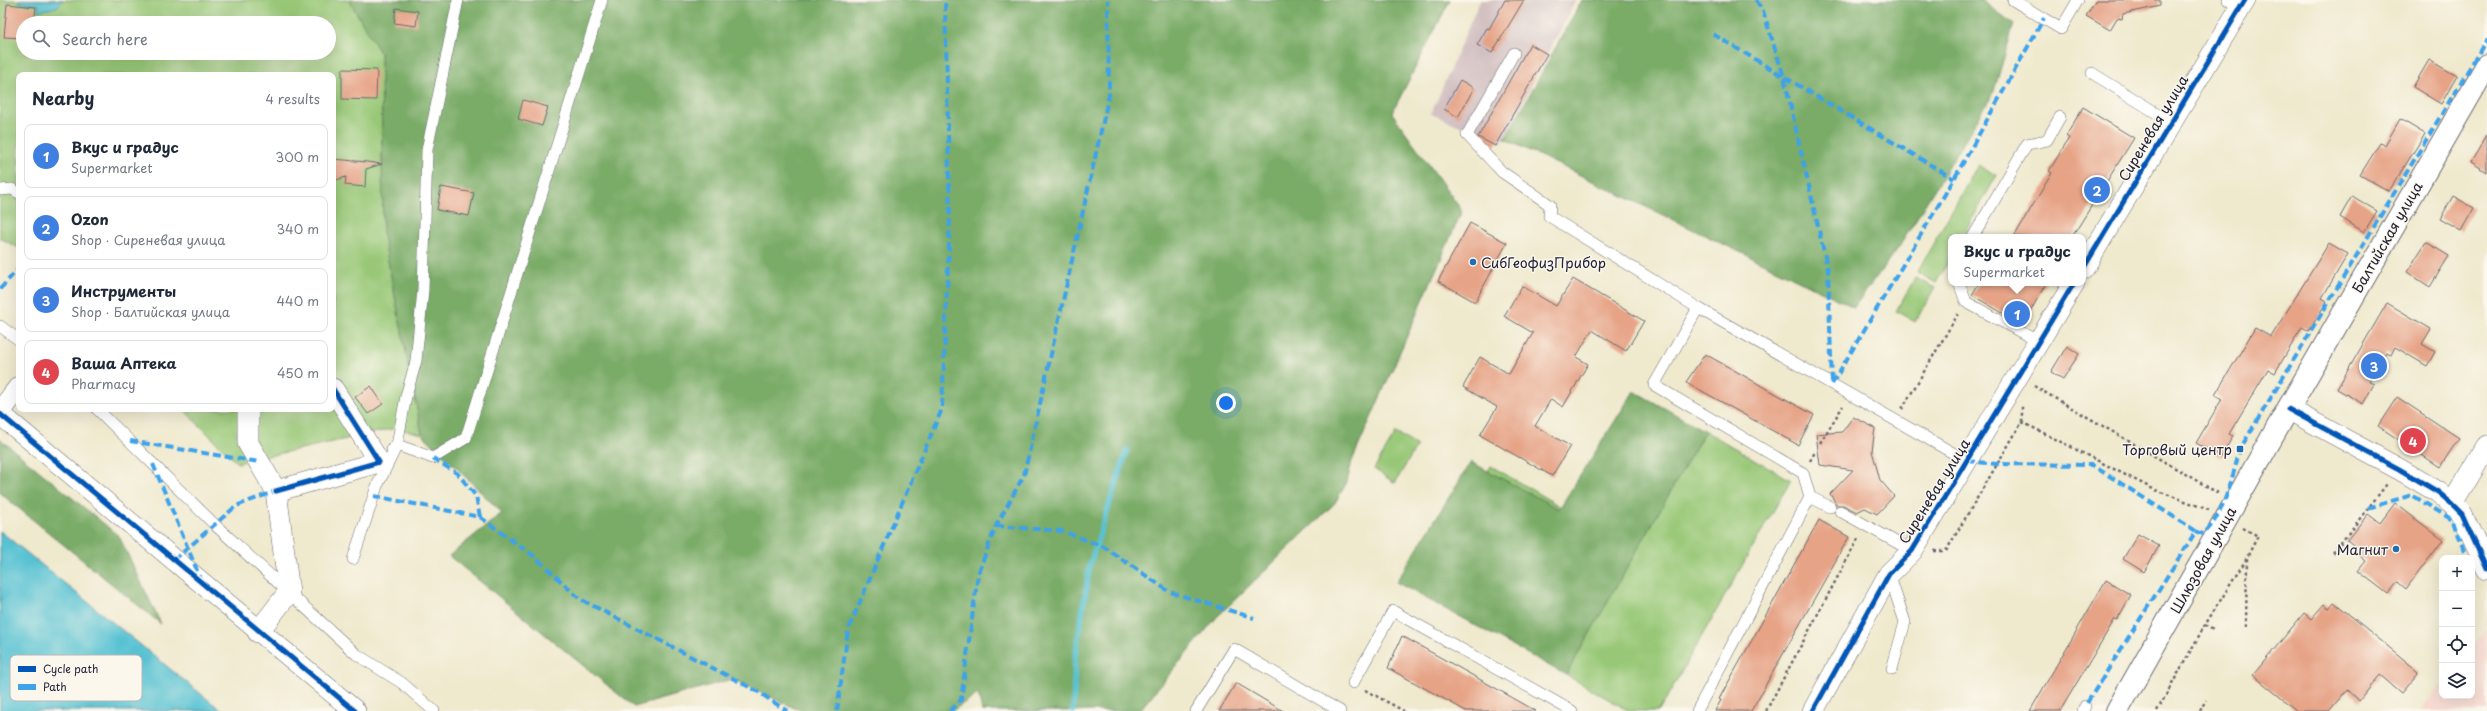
<!DOCTYPE html>
<html lang="en">
<head>
<meta charset="utf-8">
<style>
  :root { --surface:#fff; --page:#f2f2f3; --text:#1f2937; --muted:#747a83; --line:#e0e1e3; --accent:#0b8043 }
  body { margin:0; font-family:"Playpen Sans",sans-serif; background:var(--page); color:var(--text) }
  .controls { position:absolute; right:12px; bottom:12px; display:grid; overflow:hidden; border-radius:8px; box-shadow:0 4px 16px #0002 }
  .controls button { width:36px; height:36px; display:grid; place-items:center; padding:0; border:0; border-bottom:1px solid var(--line); background:var(--surface); color:var(--text); font:20px sans-serif }
  .you { position:absolute; left:1226px; top:403px; width:14px; height:14px; margin:-10px; border:3px solid #fff; border-radius:50%; background:#1a73e8; box-shadow:0 0 0 6px #1a73e833 }
  .badge { display:grid; place-items:center; width:26px; height:26px; border-radius:50%; background:var(--accent); color:#fff; font-size:13px; font-weight:700 }
  .pin { position:absolute; translate:-50% -50%; border:2px solid #fff; box-shadow:0 1px 4px #0006 }
  .popup { position:absolute; left:1948px; top:234px; width:138px; height:52px; box-sizing:border-box; display:grid; place-content:center; border-radius:8px; background:var(--surface); filter:drop-shadow(0 1px 3px #0005); font-size:13px; white-space:nowrap; color:var(--muted) }
  .popup b { font-size:15px; color:var(--text) }
  .popup::after { content:''; position:absolute; left:50%; top:100%; margin-left:-8px; border:8px solid transparent; border-top-color:var(--surface) }
  .list { margin:0; padding:0; list-style:none }
  h2 { display:flex; justify-content:space-between; align-items:center; height:52px; margin:0; padding:0 16px; font-size:17px }
  h2 small { font-size:13px; font-weight:400; color:var(--muted) }
  .list li { display:grid; grid-template-columns:26px 1fr auto; gap:12px; align-items:center; box-sizing:border-box; height:64px; margin:0 8px 8px; padding:0 8px; border:1px solid var(--line); border-radius:8px }
  .list b { display:block; font-size:15px; white-space:nowrap }
  .list p { margin:0; font-size:13px; white-space:nowrap; color:var(--muted) }
  .list em { font-size:13px; font-style:normal; color:var(--muted) }
  .icon { flex:none; width:22px; height:22px; fill:none; stroke:currentColor; stroke-width:2; stroke-linecap:round; stroke-linejoin:round }
  .map { position:relative; flex:none; width:2487px; height:711px; overflow:hidden }
  .search { position:absolute; background:var(--surface); box-shadow:0 4px 16px #0002; left:16px; top:16px; width:320px; height:44px; display:flex; align-items:center; gap:10px; box-sizing:border-box; padding:0 14px; border-radius:22px; color:var(--muted); font-size:15px }
  .panel { position:absolute; background:var(--surface); box-shadow:0 4px 16px #0002; left:16px; top:72px; width:320px; height:340px; border-radius:8px }
  .map>svg:first-child { display:block }
  .built { fill:#f7d1c9 }
  .industrial { fill:#d2bfc1 }
  .green { fill:#98c877; stroke:#5d7559; fill-rule:evenodd }
  .forest { fill:#7aac68; stroke:#4e6752 }
  .water { fill:#58c2d3; stroke:#3d7287 }
  .lines { fill:none; stroke-linecap:round; stroke-linejoin:round }
  .stream { stroke:#58c2d3; stroke-width:5.5 }
  .building { fill:#e6a386 }
  .lane-casing { stroke:#6a686e; stroke-width:12 }
  .street-casing { stroke:#6a686e; stroke-width:22 }
  .secondary-casing { stroke:#6a686e; stroke-width:24 }
  .path { stroke:#6a686e; stroke-width:2.5; stroke-dasharray:3 3; stroke-linecap:butt }
  .lane { stroke:#fff; stroke-width:11 }
  .street { stroke:#fff; stroke-width:21 }
  .secondary { stroke:#fff; stroke-width:22 }
  .quiet { stroke:#3ea2ec; stroke-width:4; stroke-dasharray:8 4; stroke-linecap:butt }
  .cycleway-casing { stroke:#fbf7ec; stroke-width:8 }
  .cycleway { stroke:#0057b8; stroke-width:5 }
  .poi-dot { fill:#1f6fb2; stroke:#fbf7ec; stroke-width:1.5 }
  .labels { text-anchor:middle; dominant-baseline:central; stroke-width:3; stroke-linejoin:round; paint-order:stroke }
  .street-label { font-size:14px; fill:#22223b; stroke:#fbf7ec }
  .poi-label { font-size:14px; fill:#22223b; stroke:#fbf7ec; text-anchor:end }
  .key { fill:#fbf7ec; stroke:#bab7b7; stroke-width:1 }
  .key-label { font-size:11px; fill:#22223b }
</style>
</head>
<body>
<div class="map">
<svg width="2487" height="711" viewBox="0 0 2487 711">
  <rect width="100%" height="100%" fill="#fbf7ec"/>
  <filter id="ink" filterUnits="userSpaceOnUse"><feTurbulence type="fractalNoise" baseFrequency=".025" numOctaves="2"/><feDisplacementMap in="SourceGraphic" scale="8" xChannelSelector="R" yChannelSelector="G"/><feConvolveMatrix kernelMatrix="1 2 1 2 8 2 1 2 1" color-interpolation-filters="sRGB"/></filter>
  <filter id="wash" filterUnits="userSpaceOnUse"><feTurbulence type="fractalNoise" baseFrequency=".012" numOctaves="4" result="noise"/><feDisplacementMap in="SourceGraphic" scale="16" xChannelSelector="R" yChannelSelector="G"/><feGaussianBlur stdDeviation="0.9" result="paint"/><feColorMatrix in="noise" values="0 0 0 0 0 0 0 0 0 0 0 0 0 0 0 0 0 1.4 0 .05"/><feComposite in="paint" operator="in"/></filter>
  <g filter="url(#wash)">
    <rect width="100%" height="100%" fill="#efe9cd"/>
    <!-- built -->
    <path class="built" d="M2487,628V711H2419L2442,683V696H2472V646Z"/>
    <!-- industrial -->
    <path class="industrial" d="M1480,0H1576L1502,143L1431,114Z"/>
    <!-- green -->
    <g class="green">
      <path d="M0,0H349L381,54L383,235L422,434L396,428L237,463L183,409H333V75H19V248L0,238ZM23,23H329V53H23Z"/>
      <path d="M1978,165L1997,175L1962,237H1951V256L1936,283L1917,272Z"/>
      <path d="M1915,278L1935,288L1915,322L1896,311Z"/>
      <path d="M1705,431L1791,480L1659,711H1629L1566,675Z"/>
      <path d="M1396,433L1417,446L1395,483L1374,469Z"/>
      <path d="M1491,466L1561,507L1547,529L1477,489Z"/>
    </g>
    <!-- forest -->
    <g class="forest">
      <path d="M349,0H1450L1392,113L1462,211L1352,461L1347,482L1335,503L1216,618L1139,711H982L978,694L952,711H801L732,679L634,707L449,556L502,513L422,434L383,235L381,54Z"/>
      <path d="M1582,0H1981L2014,24L1993,94L1899,247L1854,307L1505,139Z"/>
      <path d="M1634,391L1705,431L1566,675L1396,582L1471,462L1559,509Z"/>
      <path d="M0,439L119,536L161,624L0,493Z"/>
    </g>
    <!-- water -->
    <g class="water">
      <path d="M19,0H63L57,7L38,11L39,5L20,3Z"/>
      <path d="M0,531L222,711H0Z"/>
    </g>
    <g class="lines">
      <!-- stream -->
      <path class="stream" d="M1073,711L1075,658L1090,564L1127,450"/>
    </g>
    <g id="blocks">
      <!-- building -->
      <g class="building">
        <path d="M1505,0H1524L1492,53L1477,45L1487,28L1489,29Z"/>
        <path d="M2096,0H2160V6L2123,14L2122,19L2117,18L2110,30L2086,16Z"/>
        <path d="M7,4L36,7L34,23H23V38L4,37Z"/>
        <path d="M396,8L418,11L416,26L394,23Z"/>
        <path d="M1530,44L1547,54L1495,146L1478,137Z"/>
        <path d="M2429,60L2457,76L2441,104L2413,87Z"/>
        <path d="M342,69L377,70L376,100L342,99Z"/>
        <path d="M1460,80L1474,88L1458,117L1444,109Z"/>
        <path d="M523,100L548,107L542,126L518,119Z"/>
        <path d="M2083,107L2134,138L2072,237H2014L2052,173L2049,171L2069,138L2066,136Z"/>
        <path d="M2400,119L2425,134L2389,191L2360,175L2380,143L2385,145Z"/>
        <path d="M2487,135V172L2471,162Z"/>
        <path d="M333,159L367,162L382,164L366,169L365,187L345,185L346,177L333,181Z"/>
        <path d="M441,187L474,193L469,216L437,210Z"/>
        <path d="M2352,196L2377,211L2364,232L2340,217Z"/>
        <path d="M2453,196L2474,208L2461,231L2440,219Z"/>
        <path d="M1470,223L1507,243L1475,302L1438,281Z"/>
        <path d="M2426,242L2449,256L2430,287L2407,272Z"/>
        <path d="M2329,243L2348,254L2322,298L2327,301L2309,331L2302,327L2275,373L2268,369L2229,434L2233,436L2221,457L2196,443L2222,399L2215,395L2255,328L2271,337Z"/>
        <path d="M1573,279L1644,321L1626,351L1592,330L1576,357L1588,364L1563,407L1551,399L1535,426L1570,446L1552,476L1480,435L1497,407L1463,387L1480,357L1509,374L1533,333L1504,316L1522,286L1556,306Z"/>
        <path d="M1979,283H2046L2023,325L1972,295Z"/>
        <path d="M2387,303L2431,329L2422,344L2435,352L2427,366L2395,347L2391,355L2386,353L2369,382L2374,384L2363,404L2337,389Z"/>
        <path d="M2067,346L2079,354L2063,379L2051,372Z"/>
        <path d="M1705,354L1814,415L1798,445L1686,382Z"/>
        <path d="M371,386L383,404L368,414L355,397Z"/>
        <path d="M2397,397L2459,438L2440,467L2378,426Z"/>
        <path d="M1853,417L1875,428L1872,451L1880,480L1894,496L1877,514L1865,508L1857,512L1843,505H1837L1830,494L1853,470L1820,465L1816,434L1842,432Z"/>
        <path d="M2395,503L2443,540L2406,589L2398,582L2388,594L2358,571L2366,561L2355,552L2357,548L2347,540L2368,514L2380,523Z"/>
        <path d="M1819,520L1849,537L1751,711H1715L1721,700L1719,699Z"/>
        <path d="M2138,534L2159,546L2144,572L2123,559Z"/>
        <path d="M2106,580L2131,595L2117,620L2115,619L2060,711H2030Z"/>
        <path d="M2334,602L2419,672L2401,693L2380,675L2359,701L2347,690L2329,711H2297L2253,675L2304,613L2311,619L2324,604L2329,608Z"/>
        <path d="M1402,636L1497,689L1536,711H1466L1388,668Z"/>
        <path d="M1236,683L1283,711H1219Z"/>
      </g>
    </g>
  </g>
  <g filter="url(#ink)">
    <use href="#blocks" fill-opacity="0" stroke="#6a686e" stroke-width="1"/>
    <g class="lines">
      <defs>
        <g id="lane">
          <path d="M2013,0L2061,29L2078,0"/>
          <path d="M2228,0L2240,8"/>
          <path d="M1514,53L1467,135L1502,172L1550,205L1549,216L1698,308L1967,461"/>
          <path d="M2092,73L2171,122"/>
          <path d="M0,190L12,189L19,193"/>
          <path d="M1973,237L2027,144L2047,140L2060,117"/>
          <path d="M1959,283L1966,302L2039,342"/>
          <path d="M0,326L19,340"/>
          <path d="M97,409L214,524L356,654L402,683L434,711"/>
          <path d="M392,449L397,445L433,458L466,438L602,0"/>
          <path d="M1810,497L1830,507"/>
          <path d="M1840,511L1912,551"/>
          <path d="M353,559L377,486L397,445L406,396L416,361L423,290L427,150L458,0"/>
          <path d="M1889,574L1905,622L1892,669"/>
          <path d="M1353,683L1393,611L1572,711"/>
          <path d="M1196,711L1234,649L1340,711"/>
          <path d="M1697,711L1810,497L1803,473L1654,385L1698,308"/>
          <path d="M2083,711L2085,706"/>
        </g>
        <g id="street">
          <path d="M2083,269L2245,0"/>
          <path d="M248,409V443L276,491L289,592L258,632"/>
          <path d="M2288,409L2399,469L2438,492L2452,504L2462,514L2487,569"/>
          <path d="M0,412L19,387"/>
          <path d="M0,414L355,711"/>
          <path d="M276,491L379,462L333,389"/>
          <path d="M2452,504L2487,446"/>
          <path d="M1813,711L1889,574L1912,551L2074,283"/>
        </g>
        <path id="secondary" d="M2117,711L2288,409L2487,65"/>
      </defs>
      <!-- lane casing -->
      <use href="#lane" class="lane-casing"/>
      <!-- street casing -->
      <use href="#street" class="street-casing"/>
      <!-- secondary casing -->
      <use href="#secondary" class="secondary-casing"/>
      <!-- path -->
      <g class="path">
        <path d="M2034,386L2218,493"/>
        <path d="M1902,409L1958,314"/>
        <path d="M2022,422L2153,489L2209,510"/>
        <path d="M1820,443L1843,406"/>
        <path d="M1810,461L1815,452"/>
        <path d="M2243,528L2258,536L2247,557L2246,627"/>
        <path d="M1934,551H1946L2022,422V406"/>
        <path d="M2333,553L2387,484"/>
        <path d="M2205,625L2213,630"/>
        <path d="M1365,690L1404,711"/>
        <path d="M1766,711L1859,537"/>
        <path d="M2157,711L2205,625L2247,558"/>
        <path d="M2200,711L2206,700"/>
      </g>
      <!-- lane -->
      <use href="#lane" class="lane"/>
      <!-- street -->
      <use href="#street" class="street"/>
      <!-- secondary -->
      <use href="#secondary" class="secondary"/>
      <!-- quiet -->
      <g class="quiet">
        <path d="M1756,0L1763,11L1784,77L1828,270L1832,384"/>
        <path d="M1713,34L1954,179"/>
        <path d="M0,289L19,268"/>
        <path d="M1832,384L1954,179L2044,18"/>
        <path d="M130,441L259,462"/>
        <path d="M433,458L458,474L476,496L480,517"/>
        <path d="M1967,461L1997,464L2092,465L2196,531L2085,706"/>
        <path d="M153,464L201,580"/>
        <path d="M374,496L480,517L535,557L580,599L757,691L787,711"/>
        <path d="M2368,508L2412,495L2454,521L2464,552"/>
        <path d="M996,526L1062,531L1104,547L1170,592L1254,618"/>
        <path d="M2196,531L2203,534C2224,517 2233,474 2240,449L2487,39"/>
        <path d="M174,560L236,506L276,491"/>
        <path d="M837,711L848,630L942,409L950,218L945,0"/>
        <path d="M950,711L961,700L978,574L996,526L1024,475L1109,95L1108,0"/>
      </g>
      <defs>
        <g id="cycleway">
          <path d="M2083,269L2245,0"/>
          <path d="M2288,409L2399,469L2438,492L2452,504L2462,514L2487,569"/>
          <path d="M0,414L355,711"/>
          <path d="M276,491L379,462L333,389"/>
          <path d="M1813,711L1889,574L1912,551L2074,283"/>
        </g>
      </defs>
      <!-- cycleway casing -->
      <use href="#cycleway" class="cycleway-casing"/>
      <!-- cycleway -->
      <use href="#cycleway" class="cycleway"/>
    </g>
  </g>
  <!-- markers -->
  <g class="poi-dot">
    <circle cx="1473" cy="262" r="4"/>
    <rect x="2236" y="445" width="8" height="8" rx="2"/>
    <circle cx="2396" cy="549" r="4"/>
  </g>
  <g class="labels">
    <!-- street labels -->
    <g class="street-label">
      <text transform="translate(2153 128) rotate(-59)">Сиреневая улица</text>
      <text transform="translate(2387 237) rotate(-60)">Балтийская улица</text>
      <text transform="translate(1934 491) rotate(-58)">Сиреневая улица</text>
      <text transform="translate(2203 560) rotate(-61)">Шлюзовая улица</text>
    </g>
    <!-- poi labels -->
    <g class="poi-label">
      <text x="1481" y="262" text-anchor="start">СибГеофизПрибор</text>
      <text x="2232" y="449">Торговый центр</text>
      <text x="2388" y="549">Магнит</text>
    </g>
  </g>
  <!-- legend -->
  <rect x="10" y="655" width="132" height="46" rx="6" class="key"/>
  <rect x="18" y="666" width="18" height="6" fill="#0057b8"/>
  <rect x="18" y="684" width="18" height="6" fill="#3ea2ec"/>
  <g class="key-label">
    <text x="43" y="673">Cycle path</text>
    <text x="43" y="691">Path</text>
  </g>
</svg>
<div class="controls">
<button>+</button>
<button>−</button>
<button><svg class="icon" aria-label="locate" viewBox="0 0 24 24"><circle cx="12" cy="12" r="6"/><path d="M12 2v4M12 18v4M2 12h4M18 12h4"/></svg></button>
<button><svg class="icon" aria-label="layers" viewBox="0 0 24 24"><path d="M12 4l9 5-9 5-9-5zM3 14l9 5 9-5"/></svg></button>
</div>
<div class="you"></div>
<div class="pin badge" style="left:2017px;top:314px;background:#3f7fe0">1</div>
<div class="popup"><b>Вкус и градус</b>Supermarket</div>
<div class="pin badge" style="left:2097px;top:190px;background:#3f7fe0">2</div>
<div class="pin badge" style="left:2374px;top:366px;background:#3f7fe0">3</div>
<div class="pin badge" style="left:2413px;top:441px;background:#e0444e">4</div>
<div class="search"><svg class="icon" aria-label="search" viewBox="0 0 24 24"><circle cx="10" cy="10" r="6"/><path d="M15 15l6 6"/></svg>Search here</div>
<section class="panel">
<h2>Nearby<small>4 results</small></h2>
<ul class="list">
<li><span class="badge" style="background:#3f7fe0">1</span><div><b>Вкус и градус</b><p>Supermarket</p></div><em>300 m</em></li>
<li><span class="badge" style="background:#3f7fe0">2</span><div><b>Ozon</b><p>Shop · Сиреневая улица</p></div><em>340 m</em></li>
<li><span class="badge" style="background:#3f7fe0">3</span><div><b>Инструменты</b><p>Shop · Балтийская улица</p></div><em>440 m</em></li>
<li><span class="badge" style="background:#e0444e">4</span><div><b>Ваша Аптека</b><p>Pharmacy</p></div><em>450 m</em></li>
</ul>
</section>
</div>
</body>
</html>
